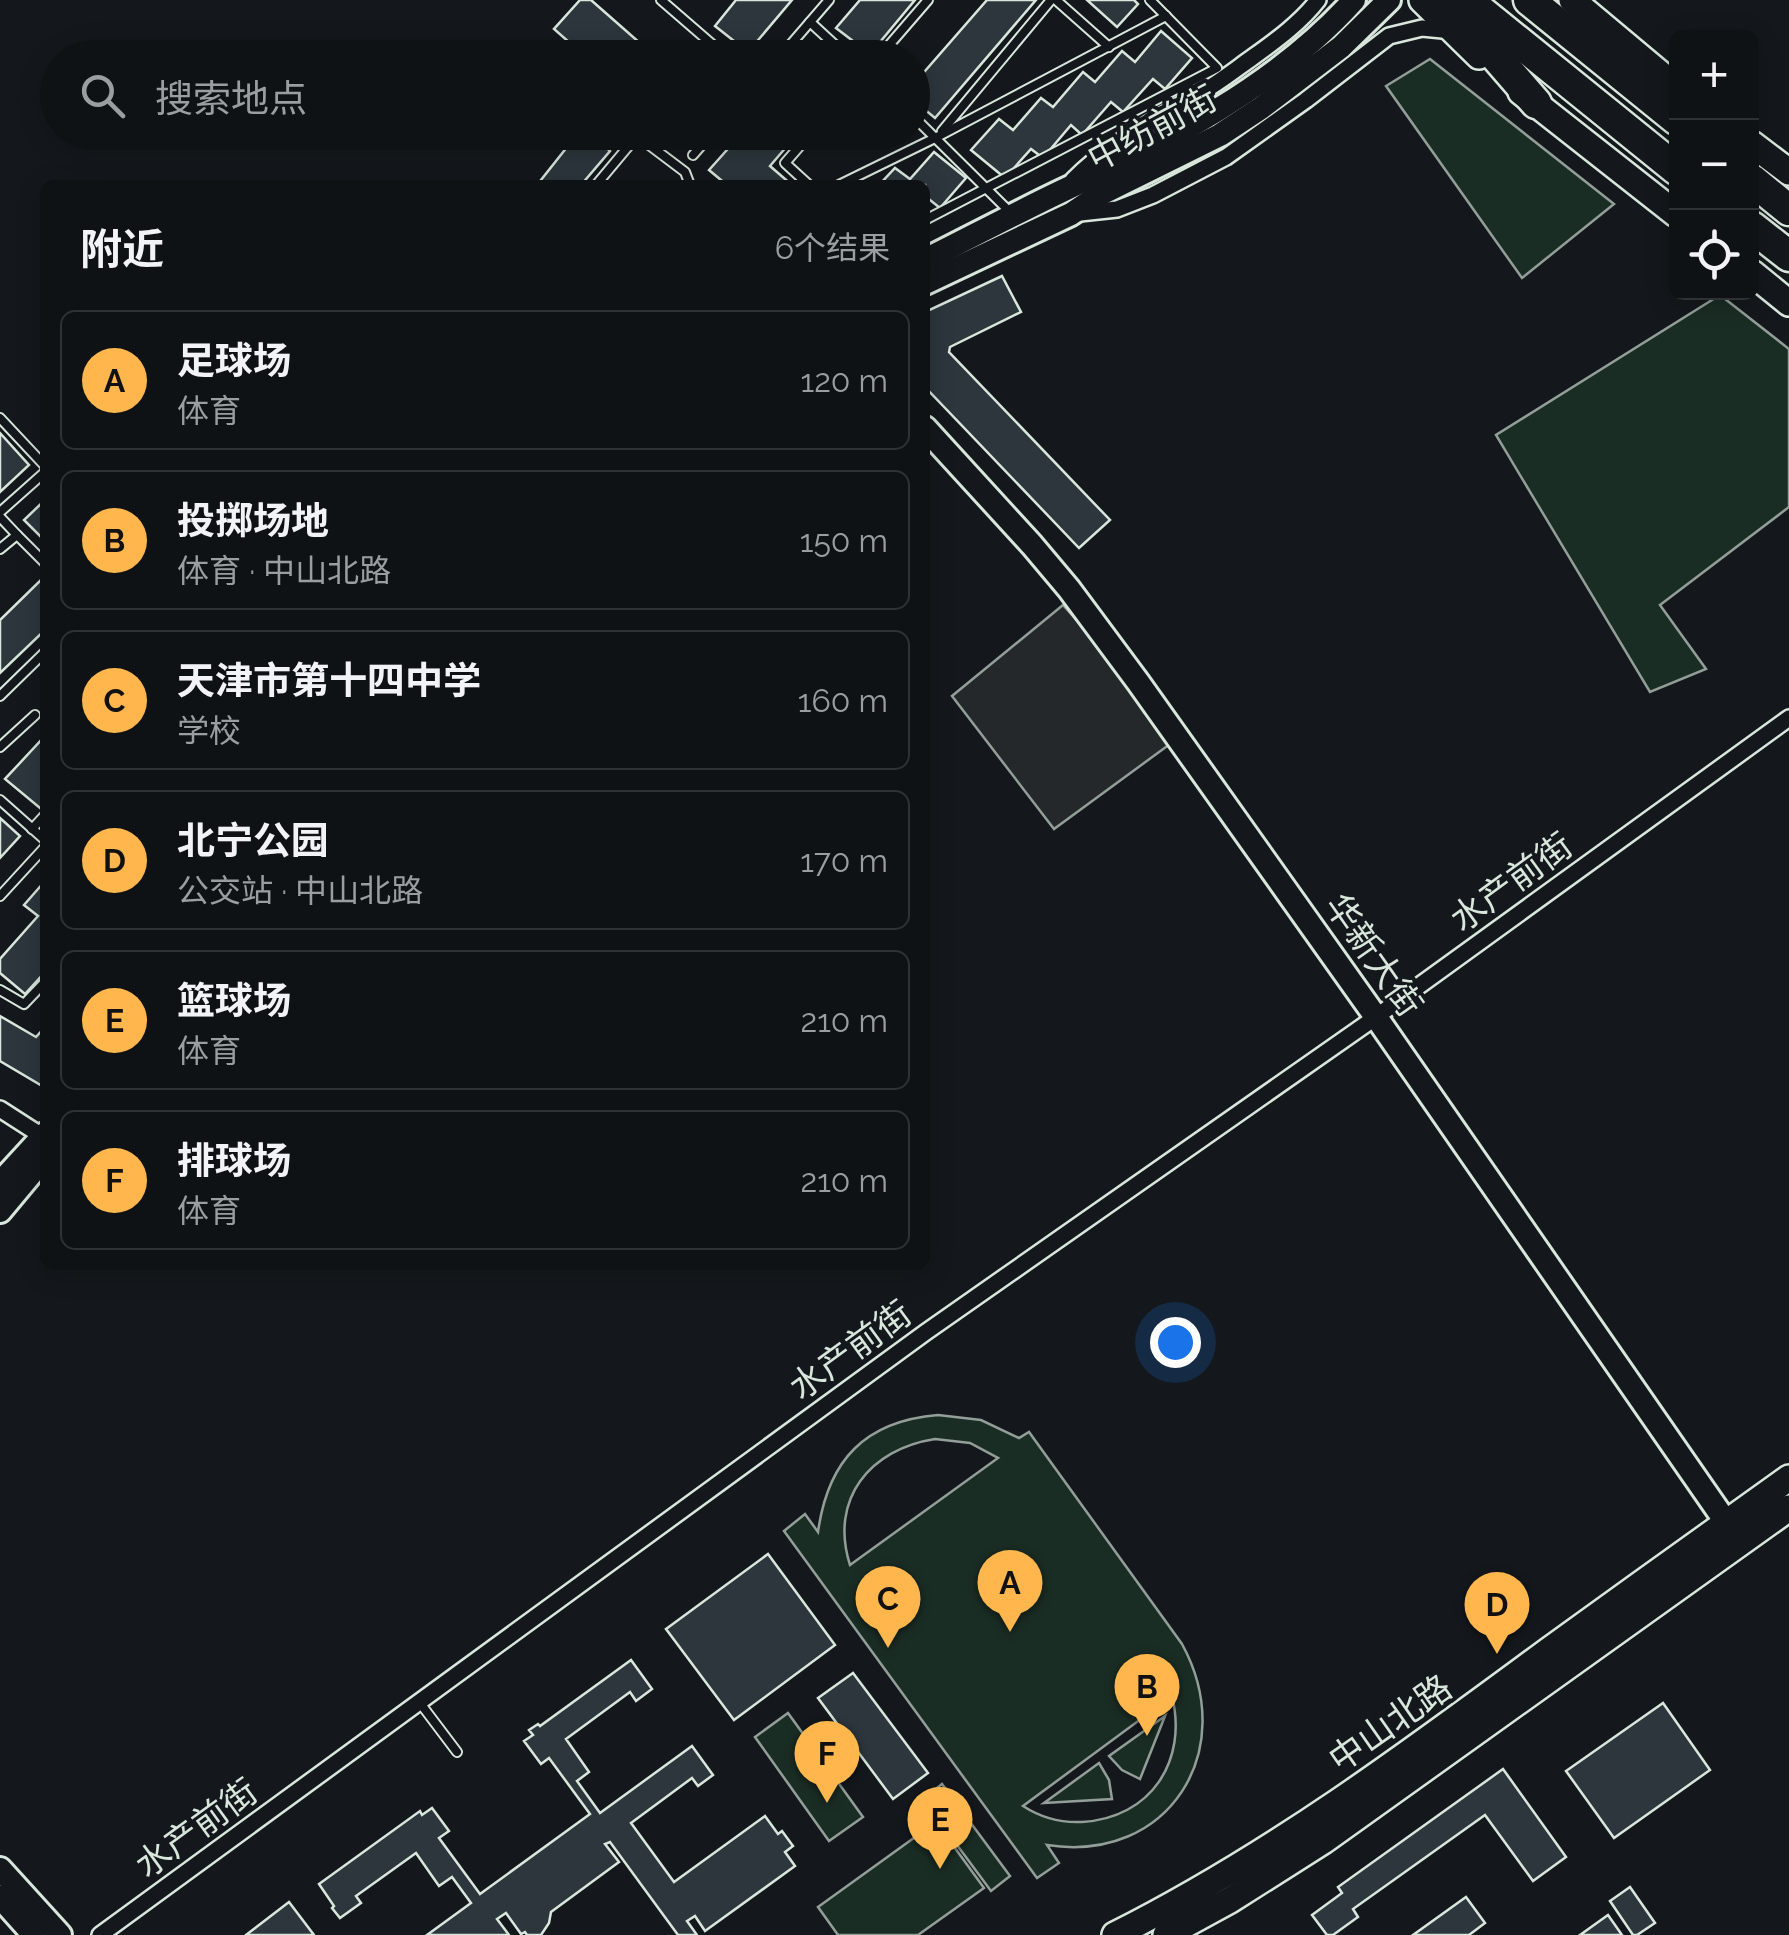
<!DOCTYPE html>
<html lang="zh">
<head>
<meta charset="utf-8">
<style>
  :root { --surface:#0f1215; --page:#181b1e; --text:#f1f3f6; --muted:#9b9ea0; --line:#2f3234; --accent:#ffb74d }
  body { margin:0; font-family:Raleway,"Noto Sans SC",sans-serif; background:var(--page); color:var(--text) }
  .controls { position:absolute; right:30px; top:30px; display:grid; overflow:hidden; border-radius:15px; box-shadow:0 5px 25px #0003 }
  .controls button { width:90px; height:90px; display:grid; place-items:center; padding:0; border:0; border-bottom:2px solid var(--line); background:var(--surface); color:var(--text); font:50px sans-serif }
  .you { position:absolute; left:1175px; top:1342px; width:35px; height:35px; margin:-25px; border:8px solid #fff; border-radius:50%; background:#1a73e8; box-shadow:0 0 0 15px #1a73e833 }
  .badge { display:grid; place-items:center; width:65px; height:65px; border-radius:50%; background:var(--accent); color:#111; font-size:32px; font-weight:700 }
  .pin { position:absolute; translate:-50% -82px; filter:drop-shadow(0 2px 5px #0008) }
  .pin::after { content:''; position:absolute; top:52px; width:35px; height:30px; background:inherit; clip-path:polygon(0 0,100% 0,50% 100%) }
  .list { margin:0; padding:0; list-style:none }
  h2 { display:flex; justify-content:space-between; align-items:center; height:130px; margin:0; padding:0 40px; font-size:42px }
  h2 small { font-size:32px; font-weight:400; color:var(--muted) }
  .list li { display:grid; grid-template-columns:65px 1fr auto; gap:30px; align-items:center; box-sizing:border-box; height:140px; margin:0 20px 20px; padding:0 20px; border:2px solid var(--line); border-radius:15px }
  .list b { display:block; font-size:38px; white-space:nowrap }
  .list p { margin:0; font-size:32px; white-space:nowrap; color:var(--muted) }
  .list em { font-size:32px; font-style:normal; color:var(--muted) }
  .icon { flex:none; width:55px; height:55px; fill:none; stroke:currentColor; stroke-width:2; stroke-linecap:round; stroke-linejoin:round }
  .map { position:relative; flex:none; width:1789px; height:1935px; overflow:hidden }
  .search { position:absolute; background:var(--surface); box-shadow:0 5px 25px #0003; left:40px; top:40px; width:890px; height:110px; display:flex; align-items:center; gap:25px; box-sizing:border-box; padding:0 35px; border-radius:55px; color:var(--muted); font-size:38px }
  .panel { position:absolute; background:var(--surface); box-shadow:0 5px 25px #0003; left:40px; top:180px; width:890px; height:1090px; border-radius:15px }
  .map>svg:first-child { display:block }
  .green { fill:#1a2d24; stroke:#939e99; stroke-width:2.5; fill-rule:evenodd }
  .parking { fill:#24282b; stroke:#939e99; stroke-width:2.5 }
  .building { fill:#2c363c; stroke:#d8e6dc; stroke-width:2.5 }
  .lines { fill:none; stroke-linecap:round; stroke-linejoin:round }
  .lane-casing { stroke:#d8e6dc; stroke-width:12 }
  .street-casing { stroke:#d8e6dc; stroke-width:20 }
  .secondary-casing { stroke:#d8e6dc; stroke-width:28 }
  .primary-casing { stroke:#d8e6dc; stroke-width:30 }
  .highway-casing { stroke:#d8e6dc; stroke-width:35 }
  .lane { stroke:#14181c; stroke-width:8 }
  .street { stroke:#14181c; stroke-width:15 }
  .secondary { stroke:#14181c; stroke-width:22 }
  .primary { stroke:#14181c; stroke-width:25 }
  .highway { stroke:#14181c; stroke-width:30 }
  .labels { text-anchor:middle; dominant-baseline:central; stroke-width:8; stroke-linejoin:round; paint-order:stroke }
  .street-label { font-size:35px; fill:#d8e6dc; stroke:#14181c }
</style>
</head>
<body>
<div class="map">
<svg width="1789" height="1935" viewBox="0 0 1789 1935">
  <rect width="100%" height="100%" fill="#14181c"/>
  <!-- green -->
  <g class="green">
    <path d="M1430,59L1614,204L1522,278L1386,86Z"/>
    <path d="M1720,295L1789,349V507L1660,605L1706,669L1650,692L1496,435Z"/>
    <path d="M938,1415L981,1420L1019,1438L1029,1432L1182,1644C1240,1750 1169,1864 1047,1845L1059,1863L1037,1878L784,1531L805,1514L818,1532C828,1460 865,1421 938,1415ZM935,1439L970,1443L998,1458L850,1565C829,1499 870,1449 935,1439ZM1172,1696C1188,1761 1151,1818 1082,1822C1061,1823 1040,1817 1023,1806Z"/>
    <path d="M788,1713L863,1817L829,1841L755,1737Z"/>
    <path d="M1165,1716L1140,1779L1122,1770L1109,1756Z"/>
    <path d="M1099,1763L1109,1780L1112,1799L1044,1803Z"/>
    <path d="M942,1784L1010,1876L991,1891L923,1799Z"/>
    <path d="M936,1822L984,1888L918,1935H838L818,1907Z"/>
  </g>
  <!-- parking -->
  <path class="parking" d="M1063,605L1081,625L1170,744L1054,829L952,696Z"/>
  <!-- building -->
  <g class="building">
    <path d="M580,0H591L657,58H587L554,29Z"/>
    <path d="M736,0H792L748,52L715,26Z"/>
    <path d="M860,0H915L870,54L836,28Z"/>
    <path d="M987,0H1036L935,118L912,99V86Z"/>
    <path d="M1087,0H1134L1138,4L1117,27Z"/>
    <path d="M1161,31L1192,58L1165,89L1153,79L1123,112L1111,102L1082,135L1071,125L1043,158L1031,149L1005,178L971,150L999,119L1013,130L1041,98L1053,107L1083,72L1095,82L1122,51L1135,62Z"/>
    <path d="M579,132H589L610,151L581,185H537Z"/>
    <path d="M743,132H799L770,166L792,185H727L709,170Z"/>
    <path d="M934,152L966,178L940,208L925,196V185H879L895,168L910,179Z"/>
    <path d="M1002,276L1021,312L950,347L949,352L1110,520L1079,548L925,387V312Z"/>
    <path d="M0,433L29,465L0,492Z"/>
    <path d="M45,500V541L24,520Z"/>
    <path d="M45,576V630L0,673V620Z"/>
    <path d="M45,736V802L40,808L5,779Z"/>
    <path d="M0,818L20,836L0,858Z"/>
    <path d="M45,881V972L25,994L0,973V959L38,916L24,905Z"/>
    <path d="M0,1016L36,1037L45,1027L44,1087L0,1061Z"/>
    <path d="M768,1554L835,1645L734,1720L666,1629Z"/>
    <path d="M631,1660L652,1689L636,1701L630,1692L566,1739L589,1772L577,1781L600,1813L692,1746L713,1775L698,1786L692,1778L631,1823L674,1882L765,1816L778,1834L782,1831L793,1846L785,1852L795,1866L705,1931L695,1916L687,1921L697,1935H678L610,1842L605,1844L619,1862L551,1912L549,1923L541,1935H527L525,1932L521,1934L506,1913L497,1919L509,1935H427L471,1903L452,1877L439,1886L416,1853L356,1896L361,1903L340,1918L332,1908L334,1906L319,1884L420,1811L422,1815L432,1808L449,1831L439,1838L480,1894L590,1814L549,1758L541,1764L524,1741L533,1735L529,1730L538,1724L540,1726Z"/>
    <path d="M853,1673L928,1773L893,1799L818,1698Z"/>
    <path d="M1663,1703L1710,1770L1614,1838L1566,1771Z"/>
    <path d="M1503,1769L1566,1857L1533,1881L1485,1815L1353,1909L1358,1917L1333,1935H1327L1312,1915L1342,1893L1338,1887Z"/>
    <path d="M1630,1887L1655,1923L1637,1935H1633L1610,1901Z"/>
    <path d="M1466,1897L1485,1923L1469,1935H1413Z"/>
    <path d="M289,1902L314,1935H246Z"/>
    <path d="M1608,1915L1622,1935H1580Z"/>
  </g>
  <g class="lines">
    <defs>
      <g id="lane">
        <path d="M661,0L728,58"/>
        <path d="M1056,0L1109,47"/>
        <path d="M810,22L849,58"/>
        <path d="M779,58L829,0"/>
        <path d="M878,58L928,0"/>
        <path d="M912,115L1012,214"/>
        <path d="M942,131L1051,0"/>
        <path d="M632,132L685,172L690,185"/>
        <path d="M693,155L713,132"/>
        <path d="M596,185L637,136"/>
        <path d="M809,185L785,163L812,132"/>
        <path d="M839,185L937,137L1166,16"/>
        <path d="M925,220L1217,68L1150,0"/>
        <path d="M0,418L45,466"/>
        <path d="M0,512L45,472"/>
        <path d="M0,517L17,535L0,549"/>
        <path d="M17,535L45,563"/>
        <path d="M0,696L45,652"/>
        <path d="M0,747L35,715"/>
        <path d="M0,800L45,840"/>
        <path d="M32,829L45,815"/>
        <path d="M0,896L45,847"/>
        <path d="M0,990L24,1004L45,982"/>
        <path d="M420,1703L457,1752"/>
      </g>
      <g id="street">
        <path d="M1073,180C1110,142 1157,120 1202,92C1220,82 1236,69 1253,57C1277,40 1301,22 1318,0"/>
        <path d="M1080,213L1117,209L1153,195L1226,157L1306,100L1389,36L1422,28L1453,31"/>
        <path d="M0,1109L45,1138"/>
        <path d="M100,1935L926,1332L1376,1017L1789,718"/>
      </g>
      <g id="secondary">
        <path d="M925,260C971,237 1016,213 1062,191C1167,141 1275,88 1354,0"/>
        <path d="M925,283L1071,214L1099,195L1220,135L1261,108L1341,47L1389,0"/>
        <path d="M925,428L1032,545L1069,589L1138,682L1376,1017L1735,1535"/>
        <path d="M0,1183L45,1134"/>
        <path d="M0,1211L45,1157"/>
        <path d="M0,1869L60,1935"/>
        <path d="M0,1897L34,1935"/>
      </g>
      <g id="primary">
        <path d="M1422,0L1479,56"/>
        <path d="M1572,0L1676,87"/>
        <path d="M1521,92L1676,214"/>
        <path d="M1752,144L1789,172"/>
        <path d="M1752,273L1789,303"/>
        <path d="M1115,1935C1270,1857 1409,1754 1548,1651C1628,1593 1709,1535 1789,1478"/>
        <path d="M1166,1935L1230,1900L1323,1841L1789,1508"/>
      </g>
      <g id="highway">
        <path d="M1467,0L1676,169"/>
        <path d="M1529,0L1676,119"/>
        <path d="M1452,6L1536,103"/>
        <path d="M1752,180L1789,210"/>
        <path d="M1752,227L1789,256"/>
      </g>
    </defs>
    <!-- lane casing -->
    <use href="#lane" class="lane-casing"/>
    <!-- street casing -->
    <use href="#street" class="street-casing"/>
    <!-- secondary casing -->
    <use href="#secondary" class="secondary-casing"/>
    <!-- primary casing -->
    <use href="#primary" class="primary-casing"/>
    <!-- highway casing -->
    <use href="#highway" class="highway-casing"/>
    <!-- lane -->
    <use href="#lane" class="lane"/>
    <!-- street -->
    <use href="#street" class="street"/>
    <!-- secondary -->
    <use href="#secondary" class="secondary"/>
    <!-- primary -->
    <use href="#primary" class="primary"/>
    <!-- highway -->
    <use href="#highway" class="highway"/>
  </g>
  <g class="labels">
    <!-- street labels -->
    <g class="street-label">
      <text transform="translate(1152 128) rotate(-28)">中纺前街</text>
      <text transform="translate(1511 882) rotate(-36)">水产前街</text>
      <text transform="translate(1374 955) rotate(55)">华新大街</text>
      <text transform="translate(850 1350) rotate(-36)">水产前街</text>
      <text transform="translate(1390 1723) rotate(-35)">中山北路</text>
      <text transform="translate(196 1828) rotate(-36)">水产前街</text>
    </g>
  </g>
</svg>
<div class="controls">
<button>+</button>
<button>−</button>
<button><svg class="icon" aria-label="locate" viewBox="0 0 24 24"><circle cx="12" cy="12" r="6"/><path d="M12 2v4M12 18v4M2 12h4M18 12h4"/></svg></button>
</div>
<div class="you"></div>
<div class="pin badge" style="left:1010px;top:1632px">A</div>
<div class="pin badge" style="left:1147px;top:1736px">B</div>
<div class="pin badge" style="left:888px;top:1648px">C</div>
<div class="pin badge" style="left:1497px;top:1654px">D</div>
<div class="pin badge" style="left:940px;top:1869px">E</div>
<div class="pin badge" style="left:827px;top:1803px">F</div>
<div class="search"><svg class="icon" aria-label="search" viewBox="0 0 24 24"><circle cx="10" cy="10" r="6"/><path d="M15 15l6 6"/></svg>搜索地点</div>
<section class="panel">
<h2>附近<small>6个结果</small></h2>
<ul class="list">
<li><span class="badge">A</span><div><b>足球场</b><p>体育</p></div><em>120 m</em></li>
<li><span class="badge">B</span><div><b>投掷场地</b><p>体育 · 中山北路</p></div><em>150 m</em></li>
<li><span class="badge">C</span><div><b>天津市第十四中学</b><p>学校</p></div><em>160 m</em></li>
<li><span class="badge">D</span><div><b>北宁公园</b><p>公交站 · 中山北路</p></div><em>170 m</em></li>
<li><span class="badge">E</span><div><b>篮球场</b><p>体育</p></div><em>210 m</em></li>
<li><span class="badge">F</span><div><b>排球场</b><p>体育</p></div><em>210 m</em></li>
</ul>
</section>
</div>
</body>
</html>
